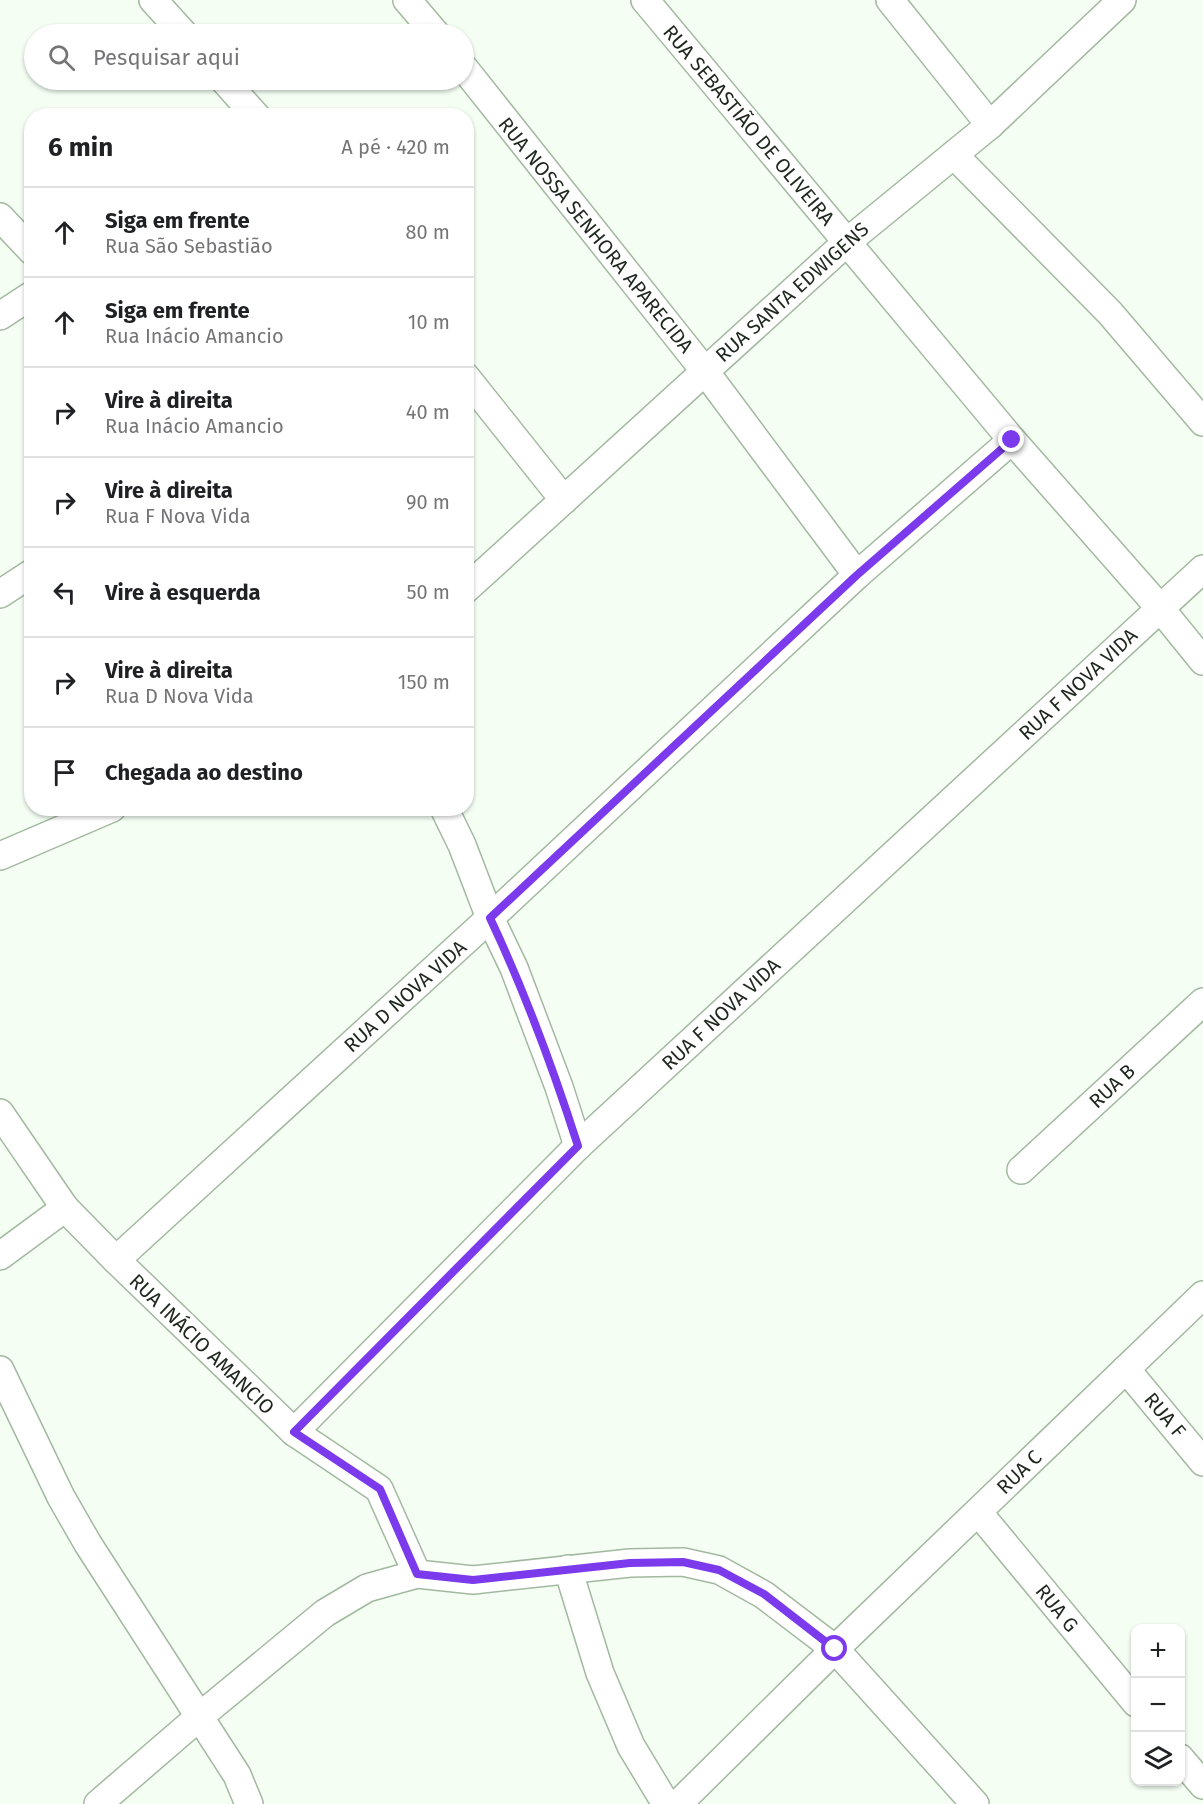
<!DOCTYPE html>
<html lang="pt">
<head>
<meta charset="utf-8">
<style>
  :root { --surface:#fff; --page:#f2f2f2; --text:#202124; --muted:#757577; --line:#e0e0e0 }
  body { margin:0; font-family:"Fira Sans",sans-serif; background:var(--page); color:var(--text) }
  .controls { position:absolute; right:18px; bottom:18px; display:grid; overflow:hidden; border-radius:12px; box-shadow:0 2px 4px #0004 }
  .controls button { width:54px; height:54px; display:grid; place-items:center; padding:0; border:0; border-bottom:2px solid var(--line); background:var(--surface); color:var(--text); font:30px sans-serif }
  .stop { position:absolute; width:18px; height:18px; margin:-14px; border:4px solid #7c3aed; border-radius:50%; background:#fff }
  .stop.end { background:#7c3aed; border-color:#fff; box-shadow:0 2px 6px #0008 }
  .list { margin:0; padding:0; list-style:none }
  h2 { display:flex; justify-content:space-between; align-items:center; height:78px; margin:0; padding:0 24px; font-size:26px }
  h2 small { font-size:20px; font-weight:400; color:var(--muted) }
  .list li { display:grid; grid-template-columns:39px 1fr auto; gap:18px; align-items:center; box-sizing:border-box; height:90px; padding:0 24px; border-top:2px solid var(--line) }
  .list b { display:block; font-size:22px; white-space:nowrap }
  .list p { margin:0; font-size:20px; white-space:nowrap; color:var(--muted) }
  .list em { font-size:20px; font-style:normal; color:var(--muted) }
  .icon { flex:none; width:33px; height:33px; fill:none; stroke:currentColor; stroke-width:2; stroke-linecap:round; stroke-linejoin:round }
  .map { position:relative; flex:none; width:1203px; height:1804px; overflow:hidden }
  .search { position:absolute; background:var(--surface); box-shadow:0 2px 4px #0004; left:24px; top:24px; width:450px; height:66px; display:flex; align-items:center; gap:15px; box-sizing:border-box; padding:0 21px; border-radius:33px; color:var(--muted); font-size:22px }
  .panel { position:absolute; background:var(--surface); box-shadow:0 2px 4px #0004; left:24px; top:108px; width:450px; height:708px; border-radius:24px }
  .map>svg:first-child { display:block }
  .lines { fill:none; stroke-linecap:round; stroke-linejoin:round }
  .street-casing { stroke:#a2b9a0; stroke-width:30 }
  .street { stroke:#fff; stroke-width:27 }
  .route { stroke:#7c3aed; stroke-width:8 }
  .labels { text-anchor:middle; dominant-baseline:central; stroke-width:6; stroke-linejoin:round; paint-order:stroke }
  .street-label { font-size:20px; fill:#1e271d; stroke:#fff }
</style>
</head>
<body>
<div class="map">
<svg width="1203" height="1804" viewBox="0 0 1203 1804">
  <rect width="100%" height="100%" fill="#f4fef3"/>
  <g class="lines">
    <defs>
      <g id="street">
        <path d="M153,0L184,34"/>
        <path d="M407,0L436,34"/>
        <path d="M645,0L1012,440L1160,608L1203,661"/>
        <path d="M890,0L990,125"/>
        <path d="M464,68L704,370L857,575"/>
        <path d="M224,80L256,116"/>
        <path d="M954,155L1110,313L1203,422"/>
        <path d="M0,217L32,251"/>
        <path d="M0,316L32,295"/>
        <path d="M466,377L564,500"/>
        <path d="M466,589L847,242L990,125L1122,0"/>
        <path d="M0,594L32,573"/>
        <path d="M444,808L462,845L490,918L514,968L559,1087L578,1146"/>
        <path d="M0,856L112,808"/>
        <path d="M0,1113L65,1208L116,1260L294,1432L379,1489L417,1574L473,1580L630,1563L683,1562L719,1570L764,1595L835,1649L975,1804"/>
        <path d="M1021,1170L1203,1002"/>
        <path d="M0,1256L65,1208"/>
        <path d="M116,1260L490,918L857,575L1012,440"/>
        <path d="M1126,1369L1203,1462"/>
        <path d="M0,1370L61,1497L88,1544L237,1775L249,1804"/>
        <path d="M294,1432L578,1146L1203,569"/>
        <path d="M978,1512L1136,1703"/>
        <path d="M568,1569L600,1673L631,1746L666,1804"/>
        <path d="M1180,1758L1203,1785"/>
        <path d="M98,1804L199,1717L325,1613L367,1588L417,1574"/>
        <path d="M678,1804L835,1649L1203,1295"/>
      </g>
    </defs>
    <!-- street casing -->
    <use href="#street" class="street-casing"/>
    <!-- street -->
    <use href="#street" class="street"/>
  </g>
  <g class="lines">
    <!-- route -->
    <path class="route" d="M835,1649L764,1594L719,1570L683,1562L630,1563L473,1580L417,1574L380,1489L294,1432L578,1146C553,1068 525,992 490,918L857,575L1012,440"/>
  </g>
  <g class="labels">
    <!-- street labels -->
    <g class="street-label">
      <text transform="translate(749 125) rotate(50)">RUA SEBASTIÃO DE OLIVEIRA</text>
      <text transform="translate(596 235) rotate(51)">RUA NOSSA SENHORA APARECIDA</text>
      <text transform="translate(792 292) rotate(-42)">RUA SANTA EDWIGENS</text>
      <text transform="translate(1078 684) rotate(-43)">RUA F NOVA VIDA</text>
      <text transform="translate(405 996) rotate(-42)">RUA D NOVA VIDA</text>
      <text transform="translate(721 1014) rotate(-43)">RUA F NOVA VIDA</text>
      <text transform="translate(1112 1086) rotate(-43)">RUA B</text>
      <text transform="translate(202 1344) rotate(44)">RUA INÁCIO AMANCIO</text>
      <text transform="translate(1165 1415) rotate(50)">RUA F</text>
      <text transform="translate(1019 1472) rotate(-44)">RUA C</text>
      <text transform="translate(1057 1608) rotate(51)">RUA G</text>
    </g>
  </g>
</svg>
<div class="controls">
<button>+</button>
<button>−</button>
<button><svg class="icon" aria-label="layers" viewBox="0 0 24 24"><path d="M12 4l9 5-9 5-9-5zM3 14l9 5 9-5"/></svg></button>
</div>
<div class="stop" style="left:835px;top:1649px"></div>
<div class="stop end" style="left:1012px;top:440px"></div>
<div class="search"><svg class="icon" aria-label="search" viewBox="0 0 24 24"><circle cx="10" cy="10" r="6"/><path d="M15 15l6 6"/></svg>Pesquisar aqui</div>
<section class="panel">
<h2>6 min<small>A pé · 420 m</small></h2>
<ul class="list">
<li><svg class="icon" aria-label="ahead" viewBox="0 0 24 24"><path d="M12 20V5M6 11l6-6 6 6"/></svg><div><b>Siga em frente</b><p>Rua São Sebastião</p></div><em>80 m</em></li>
<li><svg class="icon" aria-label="ahead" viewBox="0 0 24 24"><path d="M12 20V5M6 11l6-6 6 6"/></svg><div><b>Siga em frente</b><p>Rua Inácio Amancio</p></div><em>10 m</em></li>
<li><svg class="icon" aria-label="right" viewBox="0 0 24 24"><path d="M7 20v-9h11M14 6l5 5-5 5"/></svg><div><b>Vire à direita</b><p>Rua Inácio Amancio</p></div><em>40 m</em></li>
<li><svg class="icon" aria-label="right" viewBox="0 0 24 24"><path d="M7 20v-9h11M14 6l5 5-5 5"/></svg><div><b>Vire à direita</b><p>Rua F Nova Vida</p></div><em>90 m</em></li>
<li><svg class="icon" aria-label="left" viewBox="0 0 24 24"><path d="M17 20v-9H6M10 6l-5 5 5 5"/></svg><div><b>Vire à esquerda</b></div><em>50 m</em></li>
<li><svg class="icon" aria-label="right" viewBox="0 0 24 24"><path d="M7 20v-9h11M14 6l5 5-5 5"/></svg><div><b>Vire à direita</b><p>Rua D Nova Vida</p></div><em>150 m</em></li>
<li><svg class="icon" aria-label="arrive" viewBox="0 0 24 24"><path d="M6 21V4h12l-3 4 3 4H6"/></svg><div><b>Chegada ao destino</b></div></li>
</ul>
</section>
</div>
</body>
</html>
